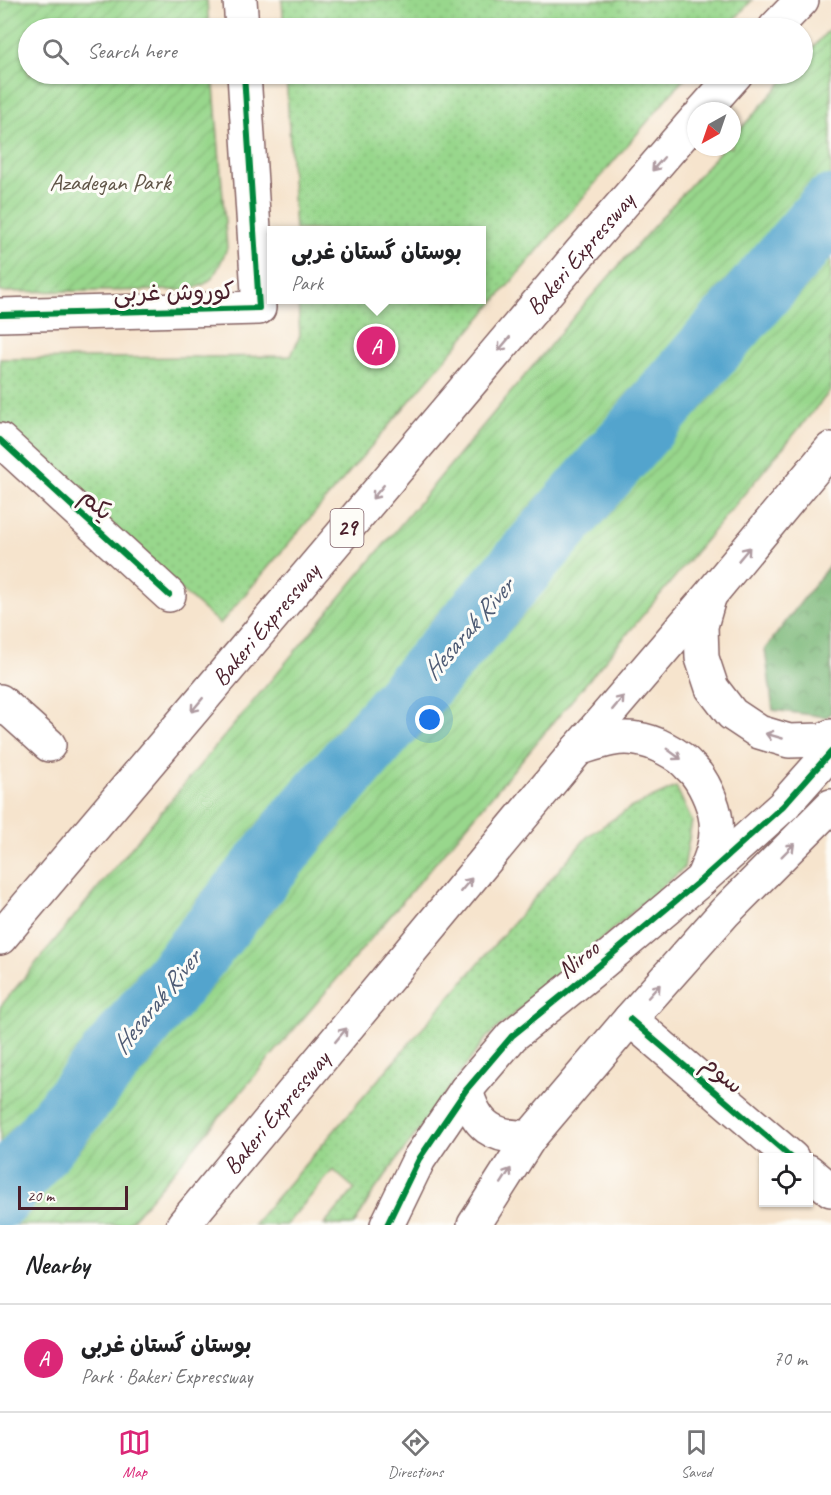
<!DOCTYPE html>
<html lang="en">
<head>
<meta charset="utf-8">
<style>
  :root { --surface:#fff; --page:#f2f2f2; --text:#202124; --muted:#757577; --line:#e0e0e0; --accent:#db2777 }
  body { margin:0; font-family:Caveat,"Playpen Sans Arabic",sans-serif; background:var(--page); color:var(--text) }
  .controls { position:absolute; right:18px; bottom:18px; display:grid; overflow:hidden; border-radius:0px; box-shadow:0 2px 4px #0004 }
  .controls button { width:54px; height:54px; display:grid; place-items:center; padding:0; border:0; border-bottom:2px solid var(--line); background:var(--surface); color:var(--text); font:30px sans-serif }
  .compass { position:absolute; left:687px; top:102px; width:54px; height:54px; border-radius:50%; background:var(--surface); box-shadow:0 2px 4px #0004; rotate:220deg }
  .scale { position:absolute; left:18px; bottom:15px; width:110px; box-sizing:border-box; padding-left:6px; border:3px solid #4a1f2b; border-top:0; font-size:16px; line-height:21px; white-space:nowrap; color:#4a1f2b; -webkit-text-stroke:4px #fdfcf7; paint-order:stroke }
  .you { position:absolute; left:430px; top:720px; width:21px; height:21px; margin:-15px; border:4px solid #fff; border-radius:50%; background:#1a73e8; box-shadow:0 0 0 9px #1a73e833 }
  .badge { display:grid; place-items:center; width:39px; height:39px; border-radius:50%; background:var(--accent); color:#fff; font-size:20px; font-weight:700 }
  .pin { position:absolute; translate:-50% -50%; border:3px solid #fff; box-shadow:0 2px 6px #0006 }
  .popup { position:absolute; left:267px; top:226px; width:219px; height:78px; box-sizing:border-box; display:grid; place-content:center; border-radius:0px; background:var(--surface); filter:drop-shadow(0 2px 4px #0005); font-size:20px; white-space:nowrap; color:var(--muted) }
  .popup b { font-size:22px; color:var(--text) }
  .popup::after { content:''; position:absolute; left:50%; top:100%; margin-left:-12px; border:12px solid transparent; border-top-color:var(--surface) }
  .list { margin:0; padding:0; list-style:none }
  h2 { display:flex; justify-content:space-between; align-items:center; height:78px; margin:0; padding:0 24px; font-size:26px }
  h2 small { font-size:20px; font-weight:400; color:var(--muted) }
  .list li { display:grid; grid-template-columns:39px 1fr auto; gap:18px; align-items:center; box-sizing:border-box; height:108px; padding:0 24px; border-top:2px solid var(--line) }
  .list b { display:block; font-size:22px; white-space:nowrap }
  .list p { margin:0; font-size:20px; white-space:nowrap; color:var(--muted) }
  .list em { font-size:20px; font-style:normal; color:var(--muted) }
  .icon { flex:none; width:33px; height:33px; fill:none; stroke:currentColor; stroke-width:2; stroke-linecap:round; stroke-linejoin:round }
  .map { position:relative; flex:none; width:831px; height:1225px; overflow:hidden }
  .search { position:absolute; background:var(--surface); box-shadow:0 2px 4px #0004; left:18px; right:18px; top:18px; height:66px; display:flex; align-items:center; gap:15px; box-sizing:border-box; padding:0 21px; border-radius:33px; color:var(--muted); font-size:22px }
  .sheet { height:186px; background:var(--surface) }
  nav { display:flex; justify-content:space-around; align-items:center; box-sizing:border-box; height:84px; border-top:2px solid var(--line); background:var(--surface); font-size:16px; color:var(--muted) }
  nav a { display:grid; justify-items:center; gap:3px }
  nav .on { color:var(--accent) }
  .map>svg:first-child { display:block }
  .grass { fill:url(#grass-dots); stroke:#717b5c; stroke-width:1.5 }
  .forest { fill:url(#forest-crowns); stroke:#626c52; stroke-width:1.5 }
  .garden { fill:url(#garden-furrows); stroke:#717b5c; stroke-width:1.5 }
  .lines { fill:none; stroke-linecap:round; stroke-linejoin:round }
  .river { stroke:#53a4cd; stroke-width:66 }
  .minor-casing { stroke:#866464; stroke-width:36 }
  .highway-casing { stroke:#866464; stroke-width:36 }
  .minor { stroke:#fff; stroke-width:33 }
  .highway { stroke:#fff; stroke-width:33 }
  .cycleway-casing { stroke:#fdfcf7; stroke-width:10 }
  .cycleway { stroke:#00873e; stroke-width:6 }
  .oneway { stroke:#ae9aa0 }
  .labels { text-anchor:middle; dominant-baseline:central; stroke-width:6; stroke-linejoin:round; paint-order:stroke }
  .shield { fill:#fdfcf7; stroke:#806168; stroke-width:1.5 }
  .shield-label { font-size:22px; font-weight:bold; fill:#4a1f2b }
  .park-label { font-size:24px; fill:#615648; stroke:#fdfcf7 }
  .street-label { font-size:24px; fill:#4a1f2b; stroke:#fdfcf7 }
  .water-label { font-size:26px; font-style:italic; fill:#4e5b74; stroke:#fdfcf7 }
</style>
</head>
<body>
<div class="map">
<svg width="831" height="1225" viewBox="0 0 831 1225">
  <defs>
    <pattern id="grass-dots" width="8" height="8" patternUnits="userSpaceOnUse" patternTransform="scale(1.5)"><rect width="8" height="8" fill="#98d78c"/><path d="M2 2h.1M6 6h.1" fill="none" stroke="#84b879" stroke-width="1.8" stroke-linecap="round"/></pattern>
    <pattern id="forest-crowns" width="20" height="18" patternUnits="userSpaceOnUse" patternTransform="scale(1.5)"><rect width="20" height="18" fill="#7ab878"/><path d="M2 6a3 3 0 1 1 6 0M12 15a3 3 0 1 1 6 0" fill="none" stroke="#669563"/></pattern>
    <pattern id="garden-furrows" width="10" height="10" patternUnits="userSpaceOnUse" patternTransform="scale(1.5)"><rect width="10" height="10" fill="#98d78c"/><path d="M-1 1l2-2M0 10L10 0M9 11l2-2" fill="none" stroke="#84b879"/></pattern>
  </defs>
  <rect width="100%" height="100%" fill="#fdfcf7"/>
  <filter id="ink" filterUnits="userSpaceOnUse"><feTurbulence type="fractalNoise" baseFrequency=".0167" numOctaves="2"/><feDisplacementMap in="SourceGraphic" scale="12" xChannelSelector="R" yChannelSelector="G"/><feConvolveMatrix kernelMatrix="1 2 1 2 8 2 1 2 1" color-interpolation-filters="sRGB"/></filter>
  <filter id="wash" filterUnits="userSpaceOnUse"><feTurbulence type="fractalNoise" baseFrequency=".008" numOctaves="4" result="noise"/><feDisplacementMap in="SourceGraphic" scale="24" xChannelSelector="R" yChannelSelector="G"/><feGaussianBlur stdDeviation="1.35" result="paint"/><feColorMatrix in="noise" values="0 0 0 0 0 0 0 0 0 0 0 0 0 0 0 0 0 1.4 0 .05"/><feComposite in="paint" operator="in"/></filter>
  <g filter="url(#wash)">
    <rect width="100%" height="100%" fill="#f6e4cd"/>
    <!-- grass -->
    <g class="grass">
      <path d="M282,0H752L727,28H284Z"/>
      <path d="M286,74H688L220,624L0,432V359L291,356L300,335L298,300H481V230H295Z"/>
      <path d="M676,787L692,821L684,868L486,1038L372,1194L354,1225H324L355,1189L333,1170L286,1225H253L588,836L630,808Z"/>
    </g>
    <!-- forest -->
    <path class="forest" d="M831,563V713L827,717L773,710L765,649Z"/>
    <!-- garden -->
    <g class="garden">
      <path d="M0,0H207L209,28H28V74H213L227,248C216,274 213,287 183,290L0,292Z"/>
      <path d="M831,27V390L470,822L128,1225H0V1007L101,884L582,307L724,147H732V138L790,74H802L803,59Z"/>
    </g>
    <g class="lines">
      <!-- river -->
      <path class="river" d="M0,1196L154,1006L301,822L831,208"/>
    </g>
  </g>
  <g filter="url(#ink)">
    <g class="lines">
      <defs>
        <g id="minor">
          <path d="M240,0L242,28"/>
          <path d="M0,315L259,308L244,74"/>
          <path d="M0,440L169,595"/>
          <path d="M0,701L49,745"/>
          <path d="M630,1019L792,1158"/>
          <path d="M466,1090C476,1127 493,1138 530,1137"/>
          <path d="M808,1171L831,1190"/>
          <path d="M387,1225L419,1159L466,1090L512,1036L591,972L702,879L783,806L831,752"/>
          <path d="M474,1225L530,1137L630,1019L725,912L831,806"/>
        </g>
        <g id="highway">
          <path d="M775,28L802,0"/>
          <path d="M703,111L736,74"/>
          <path d="M709,598L701,626L702,658L712,688L732,714L759,732L789,741L822,740L831,736"/>
          <path d="M578,749C597,743 617,735 637,739C654,741 679,754 690,767C703,779 714,804 716,821C718,842 710,861 702,879"/>
          <path id="s1" d="M0,938L581,252L696,119"/>
          <path id="s2" d="M183,1225L578,749L710,595L831,449"/>
        </g>
      </defs>
      <!-- minor casing -->
      <use href="#minor" class="minor-casing"/>
      <!-- highway casing -->
      <use href="#highway" class="highway-casing"/>
      <!-- minor -->
      <use href="#minor" class="minor"/>
      <!-- highway -->
      <use href="#highway" class="highway"/>
      <defs>
        <g id="cycleway">
          <path d="M0,315L259,308L244,74"/>
          <path d="M0,440L169,595"/>
          <path d="M630,1019L792,1158"/>
          <path d="M387,1225L419,1159L466,1090L512,1036L591,972L702,879L783,806L831,752"/>
        </g>
      </defs>
      <!-- cycleway casing -->
      <use href="#cycleway" class="cycleway-casing"/>
      <!-- cycleway -->
      <use href="#cycleway" class="cycleway"/>
    </g>
    <!-- one-way arrows -->
    <defs><path id="oneway-shaft" d="M-6 0H5M1.5-3L5.5 0L1.5 3" fill="none" stroke-width="1.6" stroke-linecap="round" stroke-linejoin="round" transform="scale(1.5)"/></defs>
    <g class="oneway">
      <use href="#oneway-shaft" transform="translate(658 164) rotate(131)"/>
      <use href="#oneway-shaft" transform="translate(504 344) rotate(130)"/>
      <use href="#oneway-shaft" transform="translate(378 492) rotate(130)"/>
      <use href="#oneway-shaft" transform="translate(744 554) rotate(-50)"/>
      <use href="#oneway-shaft" transform="translate(618 703) rotate(-50)"/>
      <use href="#oneway-shaft" transform="translate(197 705) rotate(130)"/>
      <use href="#oneway-shaft" transform="translate(774 736) rotate(-164)"/>
      <use href="#oneway-shaft" transform="translate(674 754) rotate(36)"/>
      <use href="#oneway-shaft" transform="translate(788 850) rotate(-45)"/>
      <use href="#oneway-shaft" transform="translate(466 885) rotate(-50)"/>
      <use href="#oneway-shaft" transform="translate(654 991) rotate(-48)"/>
      <use href="#oneway-shaft" transform="translate(341 1035) rotate(-50)"/>
      <use href="#oneway-shaft" transform="translate(506 1176) rotate(-57)"/>
    </g>
  </g>
  <g class="labels">
    <!-- shield labels -->
    <rect class="shield" x="330.5" y="509" width="33" height="38" rx="4.5"/>
    <g class="shield-label">
      <text x="347" y="528">29</text>
    </g>
    <!-- park labels -->
    <g class="park-label">
      <text x="110" y="182">Azadegan Park</text>
    </g>
    <!-- street labels -->
    <g class="street-label">
      <text stroke="none"><textPath href="#s1" startOffset="897">Bakeri Expressway</textPath></text>
      <text transform="translate(174 292) rotate(-1)">کوروش غربی</text>
      <text transform="translate(97 504) rotate(43)">یکم</text>
      <text stroke="none"><textPath href="#s1" startOffset="411">Bakeri Expressway</textPath></text>
      <text transform="translate(578 959) rotate(-39)">Niroo</text>
      <text transform="translate(723 1074) rotate(40)">سوم</text>
      <text stroke="none"><textPath href="#s2" startOffset="146">Bakeri Expressway</textPath></text>
    </g>
    <!-- water labels -->
    <g class="water-label">
      <text transform="translate(468 629) rotate(-49)">Hesarak River</text>
      <text transform="translate(156 1002) rotate(-51)">Hesarak River</text>
    </g>
  </g>
</svg>
<div class="controls">
<button><svg class="icon" aria-label="locate" viewBox="0 0 24 24"><circle cx="12" cy="12" r="6"/><path d="M12 2v4M12 18v4M2 12h4M18 12h4"/></svg></button>
</div>
<svg class="compass" viewBox="-18 -18 36 36"><path d="M0-13l5 13h-10z" fill="#e53935"/><path d="M0 13l5-13h-10z" fill="#757577"/></svg>
<div class="scale">20 m</div>
<div class="you"></div>
<div class="pin badge" style="left:376px;top:346px">A</div>
<div class="popup"><b>بوستان گستان غربی</b>Park</div>
<div class="search"><svg class="icon" aria-label="search" viewBox="0 0 24 24"><circle cx="10" cy="10" r="6"/><path d="M15 15l6 6"/></svg>Search here</div>
</div>
<section class="sheet">
<h2>Nearby<small></small></h2>
<ul class="list">
<li><span class="badge">A</span><div><b>بوستان گستان غربی</b><p>Park · Bakeri Expressway</p></div><em>70 m</em></li>
</ul>
</section>
<nav>
<a class="on"><svg class="icon" aria-label="map" viewBox="0 0 24 24"><path d="M3 6l6-2 6 2 6-2v14l-6 2-6-2-6 2zM9 4v14M15 6v14"/></svg>Map</a>
<a><svg class="icon" aria-label="directions" viewBox="0 0 24 24"><path d="M12 3l9 9-9 9-9-9zM9 14v-3h6M13 9l2 2-2 2"/></svg>Directions</a>
<a><svg class="icon" aria-label="saved" viewBox="0 0 24 24"><path d="M7 4h10v16l-5-4-5 4z"/></svg>Saved</a>
</nav>
</body>
</html>
